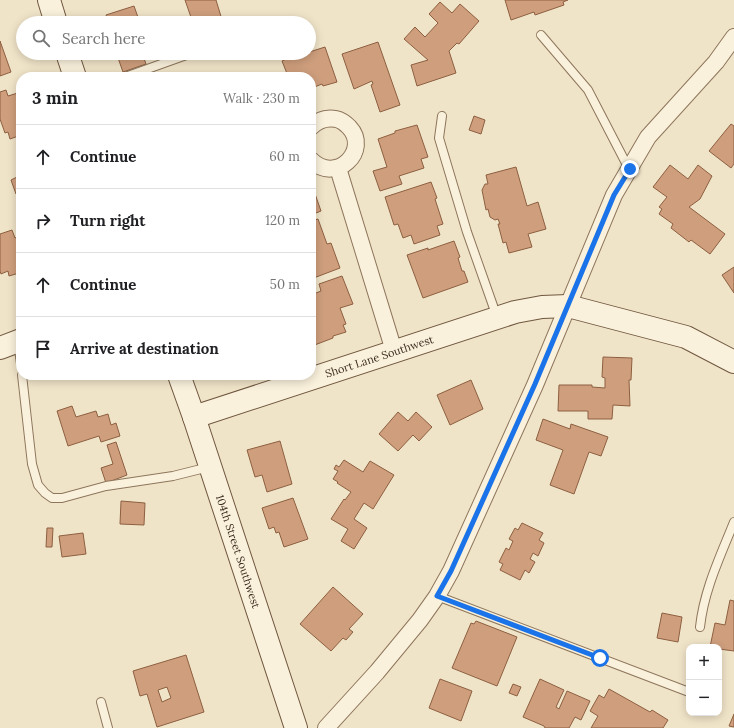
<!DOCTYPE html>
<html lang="en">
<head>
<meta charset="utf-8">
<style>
  :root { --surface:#fff; --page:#f2f2f2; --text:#202124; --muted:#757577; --line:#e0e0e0 }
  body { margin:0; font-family:Lora,serif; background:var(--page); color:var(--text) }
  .controls { position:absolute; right:12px; bottom:12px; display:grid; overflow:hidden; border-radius:8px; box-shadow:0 2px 10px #0003 }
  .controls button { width:36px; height:36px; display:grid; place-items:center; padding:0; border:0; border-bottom:1px solid var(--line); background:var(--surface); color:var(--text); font:20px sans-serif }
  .stop { position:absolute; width:12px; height:12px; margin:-9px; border:3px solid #1a73e8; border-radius:50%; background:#fff }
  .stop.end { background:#1a73e8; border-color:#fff; box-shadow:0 1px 4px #0008 }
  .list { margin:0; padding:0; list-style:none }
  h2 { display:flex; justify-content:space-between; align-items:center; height:52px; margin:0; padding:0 16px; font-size:17px }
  h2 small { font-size:13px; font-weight:400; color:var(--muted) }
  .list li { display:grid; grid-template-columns:26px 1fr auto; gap:12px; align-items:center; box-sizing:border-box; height:64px; padding:0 16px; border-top:1px solid var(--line) }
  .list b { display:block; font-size:15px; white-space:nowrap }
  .list em { font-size:13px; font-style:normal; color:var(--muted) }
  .icon { flex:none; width:22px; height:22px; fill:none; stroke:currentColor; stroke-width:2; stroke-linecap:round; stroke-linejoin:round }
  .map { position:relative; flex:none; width:734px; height:728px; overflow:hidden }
  .search { position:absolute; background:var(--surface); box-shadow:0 2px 10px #0003; left:16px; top:16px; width:300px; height:44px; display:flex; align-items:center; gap:10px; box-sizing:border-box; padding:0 14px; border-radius:22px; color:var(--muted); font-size:15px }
  .panel { position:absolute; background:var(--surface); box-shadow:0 2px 10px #0003; left:16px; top:72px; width:300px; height:308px; border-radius:16px }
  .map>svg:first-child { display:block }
  .building { fill:#cf9f7d; stroke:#8d5f41; fill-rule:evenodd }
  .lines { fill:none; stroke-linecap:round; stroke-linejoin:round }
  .lane-casing { stroke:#8d765c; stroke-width:10 }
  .street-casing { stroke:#8d765c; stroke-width:18 }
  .secondary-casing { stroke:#6f573f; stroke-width:24 }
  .lane { stroke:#faf1dc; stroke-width:8 }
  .street { stroke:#faf1dc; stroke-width:16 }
  .secondary { stroke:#faf1dc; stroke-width:22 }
  .route { stroke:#1a73e8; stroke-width:5 }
  .labels { text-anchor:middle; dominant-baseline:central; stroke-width:4; stroke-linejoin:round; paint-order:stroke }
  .street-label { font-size:11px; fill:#3d2e20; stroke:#f7eed8 }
</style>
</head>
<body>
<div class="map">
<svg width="734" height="728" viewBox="0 0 734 728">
  <rect width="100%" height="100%" fill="#f0e4c8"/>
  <!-- building -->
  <g class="building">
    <path d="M185,0H216L223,23H193Z"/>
    <path d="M505,0H568L563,2L564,5L535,15L534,12L511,20Z"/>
    <path d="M440,2L452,13L460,4L479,21L459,44L457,43L449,51L456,73L417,86L411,65L428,60L404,39L415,27L425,37L438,23L429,14Z"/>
    <path d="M134,6L140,23H109L106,15Z"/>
    <path d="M0,41L11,72L0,76Z"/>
    <path d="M378,42L400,105L380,112L371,85L373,84L372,81L354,89L342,54Z"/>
    <path d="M325,47L337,82L323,86L322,84L312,88L313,90L311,91V77H285L288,76L282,61L299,53L300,55Z"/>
    <path d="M119,53H142L146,64L123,72L117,55Z"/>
    <path d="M265,74L267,77H256Z"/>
    <path d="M6,90L8,96L21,92V135L10,139L8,132L5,133L0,119V92Z"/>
    <path d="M474,116L485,120L481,134L469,130Z"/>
    <path d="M731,124L734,126V164L731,168L709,151Z"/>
    <path d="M417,125L428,157L421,159L424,168L399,176L402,184L380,191L373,171L387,167L378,139L395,133V131Z"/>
    <path d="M21,161V174L17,162Z"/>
    <path d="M670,165L688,179L698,165L712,176L700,199L689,207L725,234L710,254L691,240L689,242L671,228L673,224L659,214L662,209L659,207L667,197L653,187Z"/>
    <path d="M516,167L527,206L538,202L546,229L528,234L532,247L509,253L506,242L503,243L498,224H500L498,219L495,220L490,217L488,209L486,210L482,190L485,184H488L486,175Z"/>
    <path d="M21,175V192L16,194L11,180Z"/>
    <path d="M431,182L437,198L435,199L443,224L437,226L440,235L414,244L411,235L403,238L398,224L394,225L385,197Z"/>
    <path d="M314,191L321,211L311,215V192Z"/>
    <path d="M318,219L327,244L331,243L340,268L311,279V221Z"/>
    <path d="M12,230L15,238L17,237L21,248L20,249L21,253V267L17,268L19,273L9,276L8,271L1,274L0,271V234Z"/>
    <path d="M454,241L460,257L458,258L462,271H464L468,282L423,298L407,255L428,248V250Z"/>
    <path d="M734,267V293L722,275Z"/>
    <path d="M342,276L353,304L340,308L346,324L343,325L346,332L333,336V338L312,346L311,295L321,291L319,284Z"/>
    <path d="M603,357L632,358L631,380H629L630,406L613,405L612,419H588V411H558L559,385H592V387L605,388V378L602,377Z"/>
    <path d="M471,380L483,409L450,425L437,395Z"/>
    <path d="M72,406L76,417L96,411L98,417L108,414L111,425L116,423L120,436L101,442L99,436L68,446L57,411Z"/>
    <path d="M398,412L408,421L416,412L432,427L419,441L413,435L398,451L379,434Z"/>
    <path d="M543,419L570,429L571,424L608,437L601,456L589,452L574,494L550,485L563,450L536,440Z"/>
    <path d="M280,441L292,484L267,492L262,475L255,477L247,450Z"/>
    <path d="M116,442L127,475L106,483L101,468L113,464L107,445Z"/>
    <path d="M344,460L363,472L370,461L394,475L373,509L364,503L354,519L367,528L354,549L341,541L348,529L331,519L344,499L345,500L351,492L337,483L338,482L333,479L338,471L334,469L336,465L339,467Z"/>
    <path d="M293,498L308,539L284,547L279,532L276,533L274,527L269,529L262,508Z"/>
    <path d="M121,501L145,503L144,525L120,524Z"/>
    <path d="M522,523L543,533L539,540L544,543L538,556L533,553L530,559L535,562L529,573L525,570L520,580L500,570L503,564L499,562L506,548L509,550L513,541L509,539L515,528L518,530Z"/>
    <path d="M47,528H53L52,547H46Z"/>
    <path d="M83,533L86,554L62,557L59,536Z"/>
    <path d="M333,587L363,614L349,629L353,632L346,640L343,638L331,651L300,624Z"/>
    <path d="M730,600L734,601V651L719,649V647H710L715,623L725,625Z"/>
    <path d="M662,613L682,617L678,642L657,638Z"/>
    <path d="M476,621L517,637L497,686L452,668L471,623L474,624Z"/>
    <path d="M186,655L204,712L157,727L147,694L140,696L133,671ZM167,687L171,698L162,702L158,690Z"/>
    <path d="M440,679L472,691L461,721L429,708Z"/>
    <path d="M540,679L564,690L556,707L559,709L567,691L590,701L581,720L575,717L569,728H545L544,726L523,717Z"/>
    <path d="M513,684L521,687L517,696L509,693Z"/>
    <path d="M609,689L650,712L652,710L668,720L663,728H591L598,716L590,711L599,695L604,698Z"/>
    <path d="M734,714V727L729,726Z"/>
  </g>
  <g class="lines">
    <defs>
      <g id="lane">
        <path d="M541,35L588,90L629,169"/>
        <path d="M125,77L192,53"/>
        <path d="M442,116L439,138L467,232L497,317"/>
        <path d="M18,341L21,364"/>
        <path d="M22,375L32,464L38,485L45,493L52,498H62L106,486L173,476L209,467"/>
        <path d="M437,596L689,692"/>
        <path d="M700,627C704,590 720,557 734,522"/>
        <path d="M101,702L108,728"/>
      </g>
      <g id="street">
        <path d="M311,127C318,120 326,117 336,119C341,120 345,123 349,127C371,150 336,185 311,160"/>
        <path d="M338,168L394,351"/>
        <path d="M326,728L377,672L420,620L437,596L451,571L535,385L614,195L648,137L716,62L734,37"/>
      </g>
      <g id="secondary">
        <path d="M49,0L56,23"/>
        <path d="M67,53L75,77"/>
        <path d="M0,348L21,340"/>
        <path id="s1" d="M179,375L194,417L296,728"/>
        <path id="s2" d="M194,417L515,312L542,307L568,306L686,337L734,362"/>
      </g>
    </defs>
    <!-- lane casing -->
    <use href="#lane" class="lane-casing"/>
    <!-- street casing -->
    <use href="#street" class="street-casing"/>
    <!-- secondary casing -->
    <use href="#secondary" class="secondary-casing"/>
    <!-- lane -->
    <use href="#lane" class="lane"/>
    <!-- street -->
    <use href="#street" class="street"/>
    <!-- secondary -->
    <use href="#secondary" class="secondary"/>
  </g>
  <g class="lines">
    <!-- route -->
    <path class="route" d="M600,658L437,596L451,571L535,384L614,195L630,169"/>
  </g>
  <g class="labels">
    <!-- street labels -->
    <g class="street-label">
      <text stroke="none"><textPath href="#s2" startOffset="195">Short Lane Southwest</textPath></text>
      <text stroke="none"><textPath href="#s1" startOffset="186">104th Street Southwest</textPath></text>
    </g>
  </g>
</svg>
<div class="controls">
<button>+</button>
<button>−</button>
</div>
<div class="stop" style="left:600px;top:658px"></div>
<div class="stop end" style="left:630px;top:169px"></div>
<div class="search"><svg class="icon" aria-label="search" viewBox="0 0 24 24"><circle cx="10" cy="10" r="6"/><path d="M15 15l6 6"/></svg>Search here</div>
<section class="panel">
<h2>3 min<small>Walk · 230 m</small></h2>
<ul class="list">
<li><svg class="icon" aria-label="ahead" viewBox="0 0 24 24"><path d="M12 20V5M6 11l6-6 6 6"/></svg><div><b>Continue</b></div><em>60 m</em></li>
<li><svg class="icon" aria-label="right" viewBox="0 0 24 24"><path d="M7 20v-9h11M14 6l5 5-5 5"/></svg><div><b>Turn right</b></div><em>120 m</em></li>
<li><svg class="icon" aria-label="ahead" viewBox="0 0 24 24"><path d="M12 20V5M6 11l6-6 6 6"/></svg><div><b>Continue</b></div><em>50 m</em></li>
<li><svg class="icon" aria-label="arrive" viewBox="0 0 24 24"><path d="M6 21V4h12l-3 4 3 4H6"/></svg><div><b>Arrive at destination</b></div></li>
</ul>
</section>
</div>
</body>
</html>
